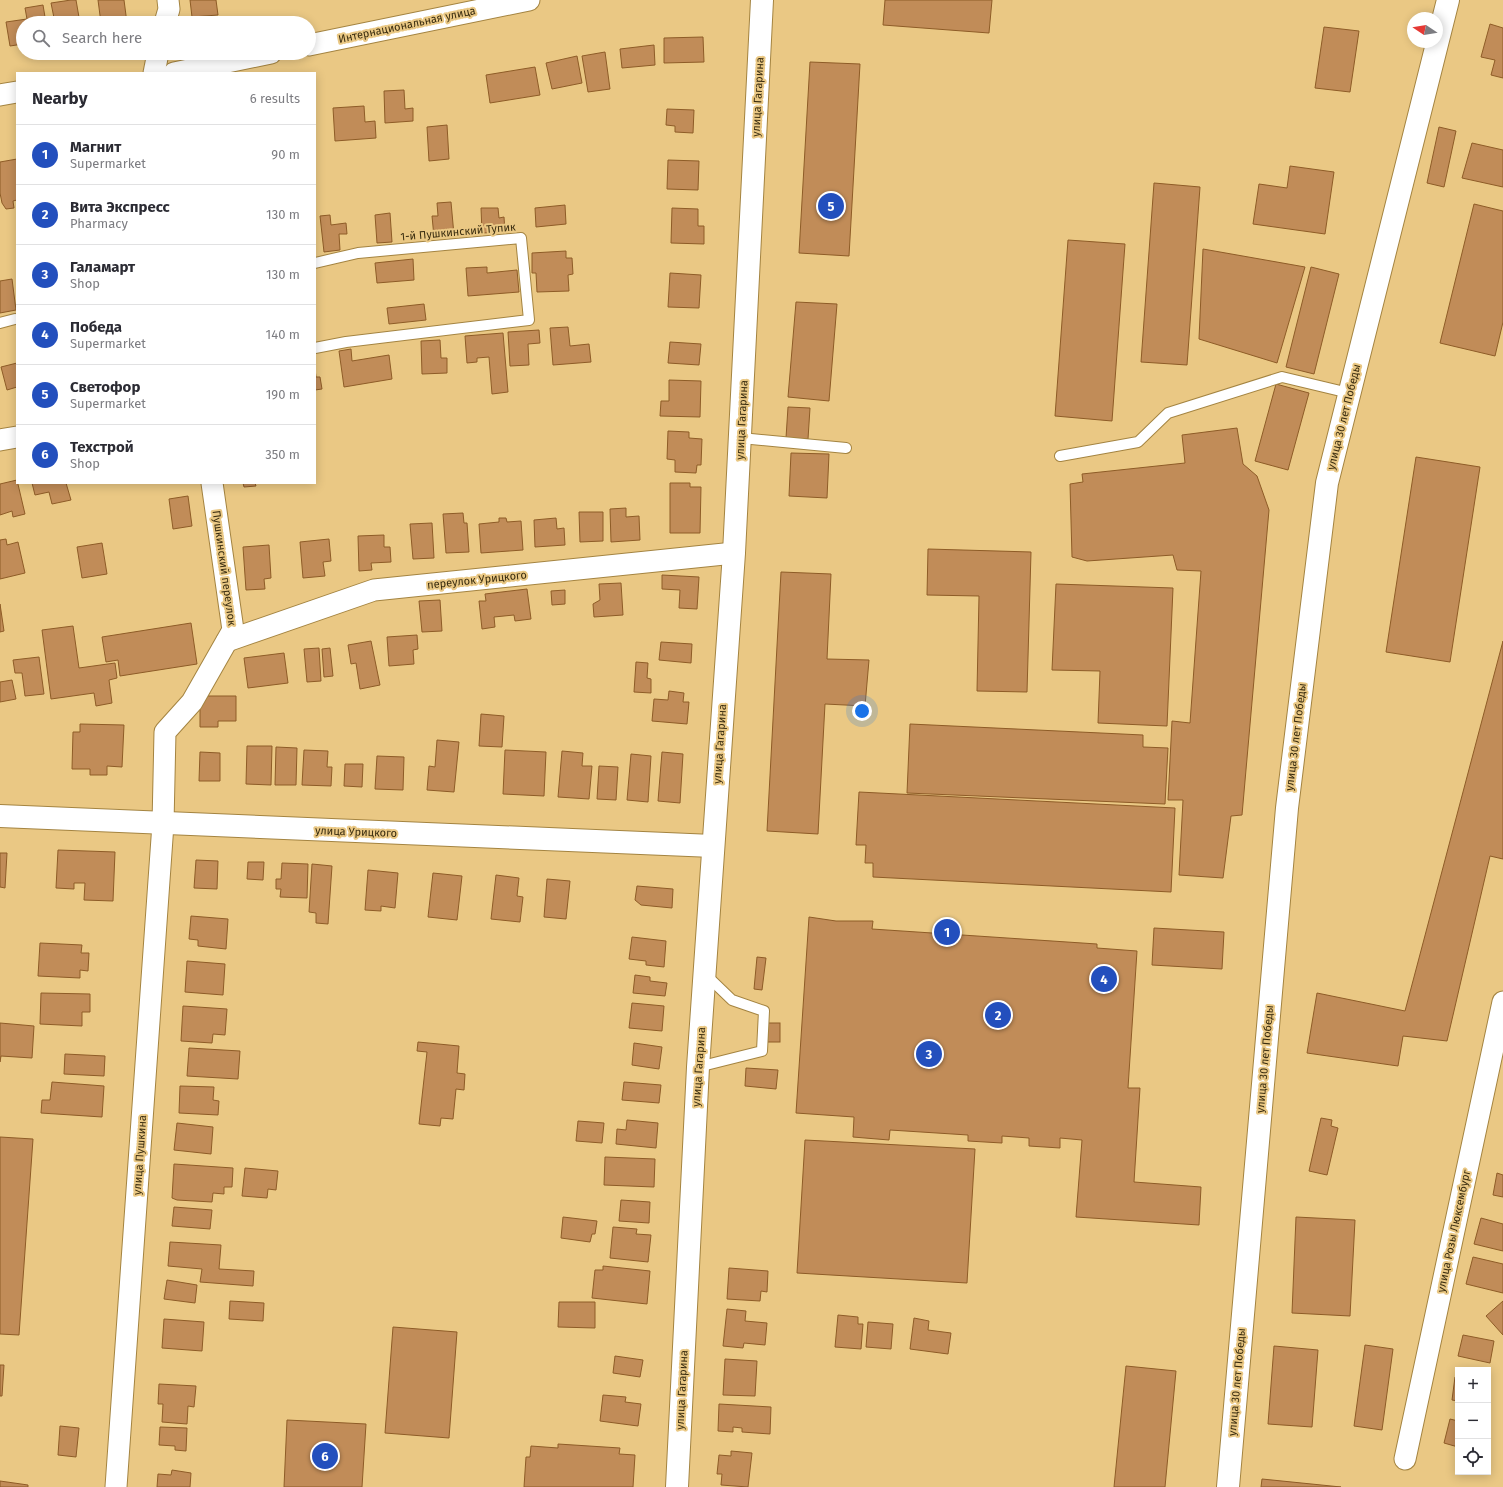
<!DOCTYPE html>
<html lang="en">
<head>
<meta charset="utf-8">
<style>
  :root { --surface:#fff; --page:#f2f2f3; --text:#2b2b33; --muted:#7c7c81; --line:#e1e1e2; --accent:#234fbd }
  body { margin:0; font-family:"Fira Sans",sans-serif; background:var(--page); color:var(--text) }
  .controls { position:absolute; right:12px; bottom:12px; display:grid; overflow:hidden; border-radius:0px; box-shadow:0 2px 10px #0003 }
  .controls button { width:36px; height:36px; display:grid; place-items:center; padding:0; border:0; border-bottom:1px solid var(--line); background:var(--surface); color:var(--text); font:20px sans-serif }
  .compass { position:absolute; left:1407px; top:12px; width:36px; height:36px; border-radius:50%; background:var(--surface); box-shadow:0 2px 10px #0003; rotate:282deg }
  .you { position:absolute; left:862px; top:711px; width:14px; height:14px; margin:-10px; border:3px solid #fff; border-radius:50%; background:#1a73e8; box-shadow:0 0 0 6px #1a73e833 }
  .badge { display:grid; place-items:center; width:26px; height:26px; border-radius:50%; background:var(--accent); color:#fff; font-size:13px; font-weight:700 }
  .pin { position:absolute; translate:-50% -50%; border:2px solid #fff; box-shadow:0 1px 4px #0006 }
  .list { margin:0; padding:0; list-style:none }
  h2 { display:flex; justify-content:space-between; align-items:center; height:52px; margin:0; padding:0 16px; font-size:17px }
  h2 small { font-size:13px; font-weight:400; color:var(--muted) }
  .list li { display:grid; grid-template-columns:26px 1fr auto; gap:12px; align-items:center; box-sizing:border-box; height:60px; padding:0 16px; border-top:1px solid var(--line) }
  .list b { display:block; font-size:15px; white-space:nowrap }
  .list p { margin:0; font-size:13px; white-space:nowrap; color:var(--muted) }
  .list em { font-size:13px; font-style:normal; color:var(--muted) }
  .icon { flex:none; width:22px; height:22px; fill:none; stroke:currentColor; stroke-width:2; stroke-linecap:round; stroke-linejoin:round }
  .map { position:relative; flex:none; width:1503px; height:1487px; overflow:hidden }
  .search { position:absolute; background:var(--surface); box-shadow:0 2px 10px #0003; left:16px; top:16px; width:300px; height:44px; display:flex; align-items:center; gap:10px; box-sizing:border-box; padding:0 14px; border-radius:22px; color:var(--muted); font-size:15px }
  .panel { position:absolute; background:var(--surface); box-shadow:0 2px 10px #0003; left:16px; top:72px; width:300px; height:412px; border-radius:0px }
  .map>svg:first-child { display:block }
  .building { fill:#c18c58; stroke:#8e5c27 }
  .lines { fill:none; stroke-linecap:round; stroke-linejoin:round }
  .lane-casing { stroke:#a48441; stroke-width:12 }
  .street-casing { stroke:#a48441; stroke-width:23 }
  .secondary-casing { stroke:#a48441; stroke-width:24 }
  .lane { stroke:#fff; stroke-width:10 }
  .street { stroke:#fff; stroke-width:21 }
  .secondary { stroke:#fff; stroke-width:22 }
  .labels { text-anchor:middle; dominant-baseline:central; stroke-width:4; stroke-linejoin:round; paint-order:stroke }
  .street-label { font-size:11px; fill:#392c0f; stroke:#eac884 }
</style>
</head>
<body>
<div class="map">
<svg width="1503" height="1487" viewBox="0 0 1503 1487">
  <rect width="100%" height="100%" fill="#eac884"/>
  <!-- building -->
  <g class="building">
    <path d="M71,0H76L80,23H55L51,3Z"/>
    <path d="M98,0H124L127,23H101Z"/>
    <path d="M190,0H216L218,15L192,17Z"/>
    <path d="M885,0H992L989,33L883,25Z"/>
    <path d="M43,5L46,23H23V44L10,46L6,22L27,19L25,8Z"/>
    <path d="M1490,24L1503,28V78L1491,75L1495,60L1481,57Z"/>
    <path d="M1324,27L1359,31L1350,92L1315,88Z"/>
    <path d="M703,37L704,62L664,63V38Z"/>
    <path d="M654,45L655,65L622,68L620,49Z"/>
    <path d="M605,52L610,89L588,92L582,56Z"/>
    <path d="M577,56L582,83L552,89L546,63Z"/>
    <path d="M810,62L860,64L849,256L799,253Z"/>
    <path d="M535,67L540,95L490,103L486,75Z"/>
    <path d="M404,90L405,109L413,108V121L385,123L384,91Z"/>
    <path d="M364,106L365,122L375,121L376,138L335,141L333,108Z"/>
    <path d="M667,109L694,110L693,133L675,132V126L666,125Z"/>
    <path d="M447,125L449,159L429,161L427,127Z"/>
    <path d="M1439,127L1456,131L1444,187L1427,183Z"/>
    <path d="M1472,143L1503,150V187L1462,178Z"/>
    <path d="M17,159V200L13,201L14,208L6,209L2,203L0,193V162Z"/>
    <path d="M668,160L699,161L698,190L667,189Z"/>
    <path d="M1290,166L1334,172L1325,234L1253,224L1259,184L1287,188Z"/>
    <path d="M1154,183L1200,187L1187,365L1141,362Z"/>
    <path d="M451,202L454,235L434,237L432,216H438L437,203Z"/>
    <path d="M1474,204L1503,211V322L1495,356L1440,343Z"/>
    <path d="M565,205L566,224L536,227L535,208Z"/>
    <path d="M481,208H498L499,218L504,217L505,232L482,233Z"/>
    <path d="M672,208L698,209V226H704V244L671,243Z"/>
    <path d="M390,213L392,242L377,243L375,215Z"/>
    <path d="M330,215L331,225L346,223L347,234H339L340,250L324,252L320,216Z"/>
    <path d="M1068,240L1125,244L1112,421L1055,416Z"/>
    <path d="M1203,249L1305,267L1277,363L1199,339Z"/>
    <path d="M566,251V258H572L573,274L568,275L569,291L537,292L536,273H532V253Z"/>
    <path d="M413,259L414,280L377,283L375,263Z"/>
    <path d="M487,267V273L517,270L519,292L468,296L466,268Z"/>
    <path d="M1311,267L1339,274L1314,374L1286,367Z"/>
    <path d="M670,273L701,275L699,308L668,307Z"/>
    <path d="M12,279L16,310L0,313V281Z"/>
    <path d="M796,302L837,304L829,401L788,397Z"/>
    <path d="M424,304L426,320L389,324L387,308Z"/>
    <path d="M568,327L570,346L589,344L591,362L553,365L550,328Z"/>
    <path d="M539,330L540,343L528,344L529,365L510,366L508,332Z"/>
    <path d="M503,333L508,392L492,394L489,357L477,358V362L467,363L465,336Z"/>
    <path d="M440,340L441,358H447V373L422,374L421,341Z"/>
    <path d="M670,342L701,344L699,365L668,363Z"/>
    <path d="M351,349L352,361L389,355L392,379L344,387L339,351Z"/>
    <path d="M17,363V387L7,390L1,367Z"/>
    <path d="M315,369L316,377H320L322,389L315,390Z"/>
    <path d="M669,380L701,381L700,417L660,416L661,401H669Z"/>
    <path d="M1276,384L1309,393L1288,470L1255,461Z"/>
    <path d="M788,407L810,408L808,439L786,438Z"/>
    <path d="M1237,428L1243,464L1257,476L1269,510L1242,815L1231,816L1223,878L1179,875L1183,800H1168L1172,721L1190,723L1201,571L1177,570L1173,555L1087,561L1072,557L1070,484L1083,482L1082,474L1185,463L1182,435Z"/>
    <path d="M668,431L689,432V438L702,439L701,465H697L696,473L675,472V460L667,459Z"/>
    <path d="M791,453L829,454L827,498L789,496Z"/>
    <path d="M1416,457L1480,467L1450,662L1386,652Z"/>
    <path d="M17,480L25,514L13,517L12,511L0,515V484Z"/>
    <path d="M32,483H66L71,500L52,504L49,492L35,495Z"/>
    <path d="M243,483H255L256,486L244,487Z"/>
    <path d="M670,483H690V487H701L700,533H670Z"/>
    <path d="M188,496L192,526L173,529L169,499Z"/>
    <path d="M626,508V517L639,516L640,540L611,542L610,509Z"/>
    <path d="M579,512H603V541L580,542Z"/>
    <path d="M463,513L464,523H467L469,552L446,553L443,514Z"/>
    <path d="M499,518H506L507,522L521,521L523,550L481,553L479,524L499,522Z"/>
    <path d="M556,518L557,529L564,528L565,545L535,547L534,520Z"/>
    <path d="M432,523L434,558L413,559L410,524Z"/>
    <path d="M384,535V547H390L391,562L371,563L372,570L359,571L358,536Z"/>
    <path d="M6,539L7,545L18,542L25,573L0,579V540Z"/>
    <path d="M329,539L331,561L323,562L325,576L303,578L300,542Z"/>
    <path d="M102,543L107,574L82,578L77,547Z"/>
    <path d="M269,545L271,578L264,579L265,589L246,590L243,547Z"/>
    <path d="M928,549L1031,552L1027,692L977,691L979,596L927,595Z"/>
    <path d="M781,572L831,574L827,659L869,660L865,706L825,704L818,834L767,831Z"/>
    <path d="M662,575L699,577L697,609L679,608L680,590L662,589Z"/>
    <path d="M621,583L623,615L594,617L593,604L600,600L599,584Z"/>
    <path d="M1056,584L1173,588L1167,726L1098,723L1100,671L1052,670Z"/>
    <path d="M527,589L531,619L515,621L514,615L494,617L495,627L482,629L479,601H486L485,594Z"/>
    <path d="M565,590V604L552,605L551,591Z"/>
    <path d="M440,600L442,631L422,632L419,601Z"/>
    <path d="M0,604L4,631L0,632Z"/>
    <path d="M191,623L197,664L120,676L118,660L106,662L102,637Z"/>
    <path d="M73,626L79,668L115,663L117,678L109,680L112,703L96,706L94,693L51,699L42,630Z"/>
    <path d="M417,635L418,649L413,650L414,664L389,666L387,637Z"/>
    <path d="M371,641L380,685L360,689L356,663L351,664L348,645Z"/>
    <path d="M1503,641V859L1490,856L1447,1041L1403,1036L1398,1066L1307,1053L1317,993L1405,1011Z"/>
    <path d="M661,642L692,644L691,663L659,660Z"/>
    <path d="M319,648L321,681L307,682L304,649Z"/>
    <path d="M330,648L333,676L324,677L322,649Z"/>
    <path d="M284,653L288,683L248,688L244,658Z"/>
    <path d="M39,657L44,694L25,696L22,673H15L13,660Z"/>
    <path d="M636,662L648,663L647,678L651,679V693L634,692Z"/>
    <path d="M12,680L16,699L0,702V682Z"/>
    <path d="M669,691L684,693L683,702H689L687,724L652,721L654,699L668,700Z"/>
    <path d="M200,696H236V721H218V727H200Z"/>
    <path d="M481,714L504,716L502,747L479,746Z"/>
    <path d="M80,724L124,725L122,767L107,766V775H90V769H72L73,732H80Z"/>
    <path d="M910,724L1143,735V747L1168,748L1165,804L907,793Z"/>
    <path d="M437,740L459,742L454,792L427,790L429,766L435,767Z"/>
    <path d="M247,746H272L271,785L246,784Z"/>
    <path d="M276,747L297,748L296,785H275Z"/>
    <path d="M304,750L328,751L327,767H332L331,786L302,785Z"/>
    <path d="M505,750L546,752L544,796L503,794Z"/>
    <path d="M562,751L583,753L582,766H592L589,799L558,797Z"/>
    <path d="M200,752L220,753V781H199Z"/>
    <path d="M662,752L683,754L680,803L658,801Z"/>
    <path d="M631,754L651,756L648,802L627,800Z"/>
    <path d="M377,756L404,757L403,790L375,789Z"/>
    <path d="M345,764H363L362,787L344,786Z"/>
    <path d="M599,766L618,767L616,800L597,799Z"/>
    <path d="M859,792L1175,808L1171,892L873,877V863H865L866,845H856Z"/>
    <path d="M58,850L115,852L113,901L84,900L85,883H74V889L56,888Z"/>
    <path d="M0,853H7L5,888L0,887Z"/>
    <path d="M196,860L218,861L217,889L194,888Z"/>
    <path d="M248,862H264L263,880L247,879Z"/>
    <path d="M282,863L308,864L307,898L280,897L281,889H276V879H281Z"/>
    <path d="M312,864L332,866L328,924L316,923V913L309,912Z"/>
    <path d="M368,870L398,873L395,908L381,906V911L365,910Z"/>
    <path d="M433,873L462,876L457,920L428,917Z"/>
    <path d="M496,875L519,878L517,896L523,897L520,922L491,919Z"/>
    <path d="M547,879L570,881L566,919L544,917Z"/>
    <path d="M637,886L673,889L672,908L641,905L635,900Z"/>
    <path d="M191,916L228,919L226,949L198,946V940L189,939Z"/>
    <path d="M809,917L836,921H873L872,929L1097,944V948L1137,951L1128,1088H1140L1134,1182L1201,1187L1199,1225L1076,1217L1082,1140L1060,1138V1148L1029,1146V1138L1002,1136V1143L968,1141V1135L890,1130L889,1140L853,1137L854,1117L796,1113Z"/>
    <path d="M1154,928L1224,932L1222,969L1152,965Z"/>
    <path d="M632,937L666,941L664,967L646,965V961L629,959Z"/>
    <path d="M40,943L82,945L81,953H89L88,971L80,970V978L38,976Z"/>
    <path d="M757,957L766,958L762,990L754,989Z"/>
    <path d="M187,961L225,964L223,995L185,992Z"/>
    <path d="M635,975L650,977V981L667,983L665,996L633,993Z"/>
    <path d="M41,993L90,994V1012H82V1026L40,1024Z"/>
    <path d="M632,1003L664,1006L662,1031L629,1028Z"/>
    <path d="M183,1006L227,1009L225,1035L213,1034L212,1043L181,1041Z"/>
    <path d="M0,1023L34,1026L32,1058L1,1056L0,1062Z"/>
    <rect x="767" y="1023" width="13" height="19"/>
    <path d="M418,1042L459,1046L457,1073L465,1074L464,1090L456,1089L453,1119L441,1118L440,1126L419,1124L427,1052L417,1051Z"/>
    <path d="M634,1043L662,1047L659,1069L632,1065Z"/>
    <path d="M189,1048L240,1051L238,1079L187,1076Z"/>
    <path d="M65,1054L105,1056L104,1076L64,1074Z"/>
    <path d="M746,1068L778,1070L776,1089L745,1086Z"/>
    <path d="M52,1082L104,1086L102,1117L41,1113L42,1100H50Z"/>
    <path d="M624,1082L661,1085L659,1103L622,1100Z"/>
    <path d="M180,1086L214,1087L213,1100L219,1101L218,1115L179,1113Z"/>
    <path d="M1321,1118L1332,1120L1331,1126L1338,1128L1327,1175L1309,1171Z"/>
    <path d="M627,1120L658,1123L656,1148L616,1144L617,1129L626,1130Z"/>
    <path d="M578,1121L604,1123L602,1143L576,1141Z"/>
    <path d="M177,1123L213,1127L211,1154L174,1150Z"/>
    <path d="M0,1137L33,1139L19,1335L0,1334Z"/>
    <path d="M805,1140L975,1149L967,1283L797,1273Z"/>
    <path d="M605,1157L655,1159L654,1187L604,1185Z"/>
    <path d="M174,1164L233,1168L232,1187H224V1194L213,1193L212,1202L177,1200L172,1198Z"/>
    <path d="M245,1168L278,1171L276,1190L268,1189L267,1198L242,1196Z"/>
    <path d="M1497,1173L1503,1175V1197L1493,1195Z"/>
    <path d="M621,1200L650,1202L649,1223L619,1221Z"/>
    <path d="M174,1207L212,1210L210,1229L172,1226Z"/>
    <path d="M563,1217L597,1221L595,1234H592L590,1242L561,1238Z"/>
    <path d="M1296,1217L1355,1220L1350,1316L1292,1313Z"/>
    <path d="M1481,1218L1503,1224V1251L1474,1244Z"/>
    <path d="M613,1227L637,1229L636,1234L651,1235L648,1262L610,1258Z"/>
    <path d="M170,1242L221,1245L219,1269L254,1271L253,1286L200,1282L202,1269L168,1266Z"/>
    <path d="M1473,1257L1503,1264V1293L1466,1284Z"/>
    <path d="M603,1266L650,1271L647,1304L592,1298L595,1270H603Z"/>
    <path d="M729,1268L768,1271L767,1292L761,1291L760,1301L727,1299Z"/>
    <path d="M167,1280L197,1285L195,1303L164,1299Z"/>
    <path d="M230,1301L264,1303L263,1321L229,1319Z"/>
    <path d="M1503,1301V1335L1486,1316Z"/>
    <path d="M559,1302H595V1328L558,1327Z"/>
    <path d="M727,1309L746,1311L745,1321L767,1323L765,1345L744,1343L743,1348L723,1346Z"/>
    <path d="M838,1315L858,1317V1324H863L861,1349L835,1347Z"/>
    <path d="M914,1318L929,1321L928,1330L951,1333L948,1354L910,1349Z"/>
    <path d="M164,1319L204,1322L202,1351L162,1348Z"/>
    <path d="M868,1322L893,1324L891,1349L866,1347Z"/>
    <path d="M393,1327L457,1332L449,1438L385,1433Z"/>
    <path d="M1463,1335L1494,1341L1490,1363L1458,1356Z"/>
    <path d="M1365,1345L1393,1349L1382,1430L1354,1426Z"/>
    <path d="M1274,1346L1318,1350L1312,1427L1268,1424Z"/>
    <path d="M615,1356L643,1360L640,1377L613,1373Z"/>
    <path d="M725,1359L757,1361L755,1396L723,1395Z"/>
    <path d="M0,1365H4L2,1396H0Z"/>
    <path d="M1126,1366L1176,1371L1165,1487H1114Z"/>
    <path d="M1455,1377H1458V1401L1452,1400Z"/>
    <path d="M159,1384L196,1386L194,1407L188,1406L187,1424L162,1422L163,1404H158Z"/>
    <path d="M603,1395L626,1397L625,1402L641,1404L638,1426L600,1421Z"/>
    <path d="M719,1404L771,1407L770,1434L742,1432V1428L733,1427V1432L718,1431Z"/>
    <path d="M1450,1419L1458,1421V1447L1444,1443Z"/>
    <path d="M287,1420L366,1424L362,1487H284Z"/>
    <path d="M60,1426L79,1428L76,1457L58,1455Z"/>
    <path d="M160,1427L187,1428L186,1451L175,1450V1446L159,1445Z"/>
    <path d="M558,1444L620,1448L619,1454L635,1455L633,1487H524L526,1457H530L531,1446L558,1448Z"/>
    <path d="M731,1451L752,1453L748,1487L721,1485L722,1474H717L719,1455L731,1456Z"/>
    <path d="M172,1470L191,1473L190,1487H157L158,1474L171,1475Z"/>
    <path d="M1262,1479L1341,1487H1261Z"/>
    <path d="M0,1481L28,1485V1487H0Z"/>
  </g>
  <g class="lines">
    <defs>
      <g id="lane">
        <path d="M315,263L358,253L521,238L529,320L346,342L315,348"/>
        <path d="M0,323L15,319"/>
        <path d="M741,438L846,448"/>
        <path d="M1060,456L1138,442L1168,413L1282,377L1349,393"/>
        <path d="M698,1067L762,1051L764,1011L732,1000L705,974"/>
      </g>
      <g id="street">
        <path d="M165,23L169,9L168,0"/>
        <path d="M309,45L529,0"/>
        <path d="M154,73L158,53"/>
        <path d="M174,73L271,53"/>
        <path d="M0,95L17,92"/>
        <path d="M0,440L17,437"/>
        <path d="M227,641L374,590L734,553"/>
        <path d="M1405,1459L1503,1002"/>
        <path d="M116,1487L163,824L165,732L192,702L233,630L212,483"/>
      </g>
      <g id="secondary">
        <path d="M0,816L713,846"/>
        <path d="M677,1487L698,1067L734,553L762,0"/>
        <path d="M1228,1487L1287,808L1327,483L1448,0"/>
      </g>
    </defs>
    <!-- lane casing -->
    <use href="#lane" class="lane-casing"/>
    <!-- street casing -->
    <use href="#street" class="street-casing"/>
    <!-- secondary casing -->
    <use href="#secondary" class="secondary-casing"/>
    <!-- lane -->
    <use href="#lane" class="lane"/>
    <!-- street -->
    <use href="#street" class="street"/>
    <!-- secondary -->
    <use href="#secondary" class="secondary"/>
  </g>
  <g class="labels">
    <!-- street labels -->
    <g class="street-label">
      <text transform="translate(407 25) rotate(-12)">Интернациональная улица</text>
      <text transform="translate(758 97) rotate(-87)">улица Гагарина</text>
      <text transform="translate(458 232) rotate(-5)">1-й Пушкинский Тупик</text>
      <text transform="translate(1344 417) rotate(-76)">улица 30 лет Победы</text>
      <text transform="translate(742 420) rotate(-87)">улица Гагарина</text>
      <text transform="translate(224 568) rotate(82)">Пушкинский переулок</text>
      <text transform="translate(477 580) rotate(-6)">переулок Урицкого</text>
      <text transform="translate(1296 737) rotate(-83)">улица 30 лет Победы</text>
      <text transform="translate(720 744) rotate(-86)">улица Гагарина</text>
      <text transform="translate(356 832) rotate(2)">улица Урицкого</text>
      <text transform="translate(1265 1059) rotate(-85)">улица 30 лет Победы</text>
      <text transform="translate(699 1067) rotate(-86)">улица Гагарина</text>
      <text transform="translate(140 1155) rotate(-86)">улица Пушкина</text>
      <text transform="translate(1454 1231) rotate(-78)">улица Розы Люксембург</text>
      <text transform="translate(1237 1382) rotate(-85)">улица 30 лет Победы</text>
      <text transform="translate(682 1390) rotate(-87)">улица Гагарина</text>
    </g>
  </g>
</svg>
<div class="controls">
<button>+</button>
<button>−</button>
<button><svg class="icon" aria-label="locate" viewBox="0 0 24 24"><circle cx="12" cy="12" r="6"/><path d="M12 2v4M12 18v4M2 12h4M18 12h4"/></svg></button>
</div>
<svg class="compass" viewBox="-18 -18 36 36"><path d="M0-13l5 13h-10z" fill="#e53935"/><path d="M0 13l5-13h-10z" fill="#7c7c81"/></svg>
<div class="you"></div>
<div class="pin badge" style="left:947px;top:932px">1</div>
<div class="pin badge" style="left:998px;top:1015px">2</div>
<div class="pin badge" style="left:929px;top:1054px">3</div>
<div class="pin badge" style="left:1104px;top:979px">4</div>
<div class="pin badge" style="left:831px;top:206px">5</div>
<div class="pin badge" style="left:325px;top:1456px">6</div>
<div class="search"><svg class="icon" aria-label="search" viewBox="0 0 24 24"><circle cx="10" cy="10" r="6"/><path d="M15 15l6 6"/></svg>Search here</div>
<section class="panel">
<h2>Nearby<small>6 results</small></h2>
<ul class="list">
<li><span class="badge">1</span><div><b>Магнит</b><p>Supermarket</p></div><em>90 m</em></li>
<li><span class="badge">2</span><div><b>Вита Экспресс</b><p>Pharmacy</p></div><em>130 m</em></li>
<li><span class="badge">3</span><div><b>Галамарт</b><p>Shop</p></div><em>130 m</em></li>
<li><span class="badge">4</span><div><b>Победа</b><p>Supermarket</p></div><em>140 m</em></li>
<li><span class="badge">5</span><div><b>Светофор</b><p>Supermarket</p></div><em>190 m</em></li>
<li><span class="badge">6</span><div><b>Техстрой</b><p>Shop</p></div><em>350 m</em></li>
</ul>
</section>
</div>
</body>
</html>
